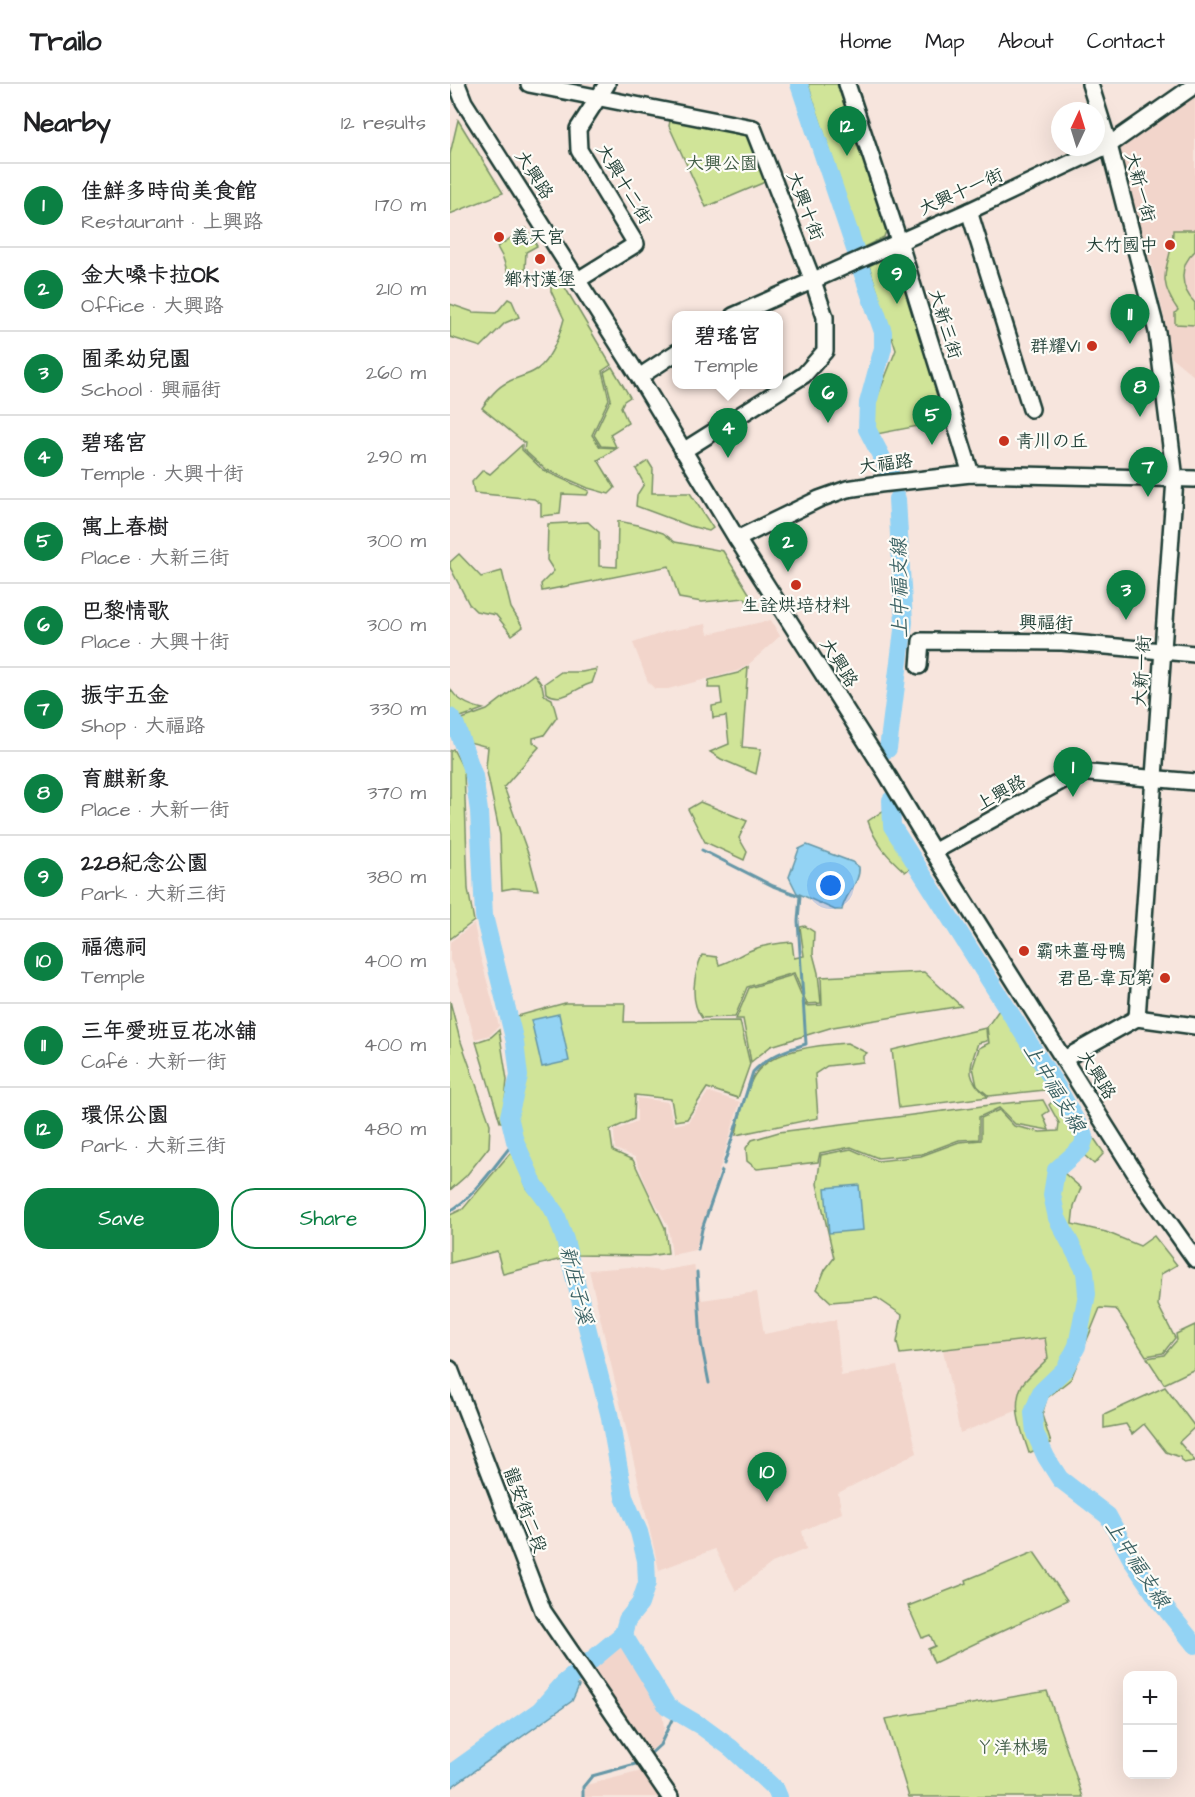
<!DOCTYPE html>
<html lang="en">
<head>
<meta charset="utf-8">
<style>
  :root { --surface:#fff; --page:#f6f6f6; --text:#202124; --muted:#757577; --line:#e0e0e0; --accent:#0b8043 }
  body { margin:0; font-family:"Architects Daughter","LXGW WenKai TC","Klee One",sans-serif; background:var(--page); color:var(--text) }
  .controls { position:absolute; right:18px; bottom:18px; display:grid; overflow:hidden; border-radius:12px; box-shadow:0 6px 24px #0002 }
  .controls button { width:54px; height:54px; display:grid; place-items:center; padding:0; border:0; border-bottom:2px solid var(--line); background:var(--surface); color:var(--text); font:30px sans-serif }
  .compass { position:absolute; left:601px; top:18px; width:54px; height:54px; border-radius:50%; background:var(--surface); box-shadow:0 6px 24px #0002; rotate:4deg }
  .you { position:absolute; left:381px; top:802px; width:21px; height:21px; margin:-15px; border:4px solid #fff; border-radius:50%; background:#1a73e8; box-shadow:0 0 0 9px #1a73e833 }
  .badge { display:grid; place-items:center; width:39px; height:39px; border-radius:50%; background:var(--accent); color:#fff; font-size:20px; font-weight:700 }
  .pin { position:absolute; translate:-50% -50px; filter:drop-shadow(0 2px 3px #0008) }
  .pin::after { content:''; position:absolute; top:32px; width:21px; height:18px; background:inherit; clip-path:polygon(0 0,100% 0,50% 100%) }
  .popup { position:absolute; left:222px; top:227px; width:111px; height:78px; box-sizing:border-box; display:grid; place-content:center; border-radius:12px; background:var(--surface); filter:drop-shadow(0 2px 4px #0005); font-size:20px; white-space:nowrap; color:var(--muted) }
  .popup b { font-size:22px; color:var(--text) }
  .popup::after { content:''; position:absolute; left:50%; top:100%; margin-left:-12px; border:12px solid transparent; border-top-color:var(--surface) }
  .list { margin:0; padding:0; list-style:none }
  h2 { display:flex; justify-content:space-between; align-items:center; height:78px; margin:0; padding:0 24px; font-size:26px }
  h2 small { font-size:20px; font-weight:400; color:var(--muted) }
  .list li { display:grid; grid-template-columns:39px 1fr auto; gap:18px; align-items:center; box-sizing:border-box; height:84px; padding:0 24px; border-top:2px solid var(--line) }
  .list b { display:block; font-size:22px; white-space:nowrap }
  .list p { margin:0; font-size:20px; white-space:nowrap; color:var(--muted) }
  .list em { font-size:20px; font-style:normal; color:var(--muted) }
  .actions { display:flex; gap:12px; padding:18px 24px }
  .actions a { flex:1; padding:14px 0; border:2px solid var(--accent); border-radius:24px; text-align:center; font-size:21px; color:var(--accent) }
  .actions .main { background:var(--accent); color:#fff }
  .map { position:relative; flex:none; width:745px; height:1713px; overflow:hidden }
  header { display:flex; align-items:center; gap:36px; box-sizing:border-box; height:84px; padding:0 30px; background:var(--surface); border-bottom:2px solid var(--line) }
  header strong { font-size:28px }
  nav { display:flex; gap:33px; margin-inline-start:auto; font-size:21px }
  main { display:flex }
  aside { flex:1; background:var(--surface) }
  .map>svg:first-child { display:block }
  .built { fill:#f2d5cb }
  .green { fill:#d0e498; stroke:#789066; stroke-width:1.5 }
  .water { fill:#93d3f4; stroke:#6597a7; stroke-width:1.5 }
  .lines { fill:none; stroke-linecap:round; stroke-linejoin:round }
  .stream { stroke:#6597a7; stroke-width:3 }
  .river { stroke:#93d3f4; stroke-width:18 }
  .minor-casing { stroke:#1f3d34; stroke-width:20 }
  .minor { stroke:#fdfcf7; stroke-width:15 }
  .poi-dot { fill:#c8321e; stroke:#fdfcf7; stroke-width:2 }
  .labels { text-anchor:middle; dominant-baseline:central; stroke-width:4.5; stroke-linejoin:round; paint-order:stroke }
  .park-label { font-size:18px; fill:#425e48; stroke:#fdfcf7 }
  .street-label { font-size:18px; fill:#1f3d34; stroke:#fdfcf7 }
  .poi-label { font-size:18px; fill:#1f3d34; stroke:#fdfcf7; text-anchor:start }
  .water-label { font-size:20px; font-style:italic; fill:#3c6264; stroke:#fdfcf7 }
</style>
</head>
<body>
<header>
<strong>Trailo</strong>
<nav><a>Home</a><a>Map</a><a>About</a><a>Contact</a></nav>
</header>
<main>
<aside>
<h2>Nearby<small>12 results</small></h2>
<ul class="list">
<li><span class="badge">1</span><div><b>佳鮮多時尚美食館</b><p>Restaurant · 上興路</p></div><em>170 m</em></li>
<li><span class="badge">2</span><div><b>金大嗓卡拉OK</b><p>Office · 大興路</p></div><em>210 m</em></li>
<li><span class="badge">3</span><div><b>囿柔幼兒園</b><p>School · 興福街</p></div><em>260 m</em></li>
<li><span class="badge">4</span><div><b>碧瑤宮</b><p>Temple · 大興十街</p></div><em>290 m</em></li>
<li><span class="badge">5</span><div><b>寓上春樹</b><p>Place · 大新三街</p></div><em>300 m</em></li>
<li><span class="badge">6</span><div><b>巴黎情歌</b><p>Place · 大興十街</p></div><em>300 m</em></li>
<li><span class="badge">7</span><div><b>振宇五金</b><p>Shop · 大福路</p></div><em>330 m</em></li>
<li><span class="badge">8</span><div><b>育麒新象</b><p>Place · 大新一街</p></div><em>370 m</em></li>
<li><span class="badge">9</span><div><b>228紀念公園</b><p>Park · 大新三街</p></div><em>380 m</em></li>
<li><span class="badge">10</span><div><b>福德祠</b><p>Temple</p></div><em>400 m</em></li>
<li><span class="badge">11</span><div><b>三年愛班豆花冰舖</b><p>Café · 大新一街</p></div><em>400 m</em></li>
<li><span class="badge">12</span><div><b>環保公園</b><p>Park · 大新三街</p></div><em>480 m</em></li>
</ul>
<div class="actions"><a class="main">Save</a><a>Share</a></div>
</aside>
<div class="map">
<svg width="745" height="1713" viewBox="0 0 745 1713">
  <rect width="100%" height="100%" fill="#f7e5dd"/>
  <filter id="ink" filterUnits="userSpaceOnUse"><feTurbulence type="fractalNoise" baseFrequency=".0167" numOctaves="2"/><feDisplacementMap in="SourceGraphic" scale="12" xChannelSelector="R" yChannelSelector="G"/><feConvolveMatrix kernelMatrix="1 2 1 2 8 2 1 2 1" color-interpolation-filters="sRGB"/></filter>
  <g filter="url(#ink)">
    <!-- built -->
    <g class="built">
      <path d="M745,5V293L720,272L715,238L704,189L686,132L668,59Z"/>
      <path d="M321,536L330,552L298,581L287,587L218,605H205L198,598L183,559L218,547L256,540L258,550Z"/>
      <path d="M24,840L30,871L49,942L40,951L25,955L5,886L0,876V858Z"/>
      <path d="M258,1008L290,1018L245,1166L222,1171L218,1142L198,1105L185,1073L165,1065L164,1047L187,1037V1014L218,1018L224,1041L238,1038Z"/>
      <path d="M244,1181L252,1216L307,1208L314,1250L386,1236L391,1292L447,1282L467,1369L388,1409L392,1429L352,1447L356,1465L322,1479L286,1507L265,1465L209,1486L139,1186L180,1183L210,1187Z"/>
      <path d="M595,1254L598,1274L589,1285L572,1300L566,1327L510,1349L493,1266Z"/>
      <path d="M171,1561L212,1627L214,1644L210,1659L198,1669L138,1581Z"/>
      <path d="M192,1687L210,1713H134L136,1701Z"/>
    </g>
    <!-- green -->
    <g class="green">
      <path d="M358,0H387L437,144L434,153L412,164Z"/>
      <path d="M8,36L53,109L0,130V70Z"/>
      <path d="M224,36L297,49L315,98L256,123L219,42L220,37Z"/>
      <path d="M76,144L87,162L76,168L75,186L60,196L53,174L47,163Z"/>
      <path d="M723,146H745V167C728,182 730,204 745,219V241L725,240V229L728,226C702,189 723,182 723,146Z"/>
      <path d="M436,166L447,169L499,336L427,350L423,338V324L446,266L417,175Z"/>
      <path d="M110,195L161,281L152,287L159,315L142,351L150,363L167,364L148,376L165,404L159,410L138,404L95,385L74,366L75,359L32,324C39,314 47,303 58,298C69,292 83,291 92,281C103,269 110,250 114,235L101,207V201Z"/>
      <path d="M58,215L62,217L69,233L55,239L31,263L0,253V220L23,228L46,229Z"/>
      <path d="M162,283L180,313L174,317L171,323L178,339L160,350L166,363L151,362L144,351L161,315L154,288Z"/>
      <path d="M72,361V366L93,386L139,407L137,411L112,410L110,430L91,432V420L84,415L24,409L22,398L33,386L40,390Z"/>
      <path d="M198,377L203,385L202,409H240L263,444L259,447L240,442L186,422L187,411L194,400L186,385Z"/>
      <path d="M168,437L188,441L213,449L225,458L273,467L310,527H301L295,514L252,518L229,514L219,482L92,507L91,500L104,487L97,476L98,440L138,438L149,448V482L167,483Z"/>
      <path d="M9,470L31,493L52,487L61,524L73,543L62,551L46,531L26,527L19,520L0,483V478Z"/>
      <path d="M298,583L292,663L311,665L306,690L271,675L260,668L279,660L276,632L263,634L262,622L272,620L270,604H258L259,596L288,589Z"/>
      <path d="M147,585L142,599C126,603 114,620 96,609L95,599L111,588H132Z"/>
      <path d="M84,590L92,601L94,611L102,615L107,633L94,651L83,654V658L89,663L54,703L79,772L88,806L63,804L52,806L50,751L36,683L38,663L19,658L12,635L37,626Z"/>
      <path d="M0,604C6,616 20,622 33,625L8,634L0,624Z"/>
      <path d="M3,665L14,686L18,805L24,837L0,855V667Z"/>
      <path d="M250,718L297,737L289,754L297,768L294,776L255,758L238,725Z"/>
      <path d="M437,724L468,778L455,788C438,773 425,759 418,737Z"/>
      <path d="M355,842L364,848L363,870L368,889L371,919L357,920L344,889L297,903L285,933L252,934C239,917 244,890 252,871L267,873L269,881C280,878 289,871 299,867C313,861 327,859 342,858L344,874L354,872L350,843Z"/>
      <path d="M474,888L511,922L383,943L321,962L301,978L293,935H286L299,904L343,891L356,922L372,921L371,893Z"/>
      <path d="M0,917L9,952L40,1040L39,1063L16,1092L0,1106Z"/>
      <path d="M115,919H175L174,938L290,937L300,980L288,1014L257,1004L237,1035L225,1037L221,1015L185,1011L184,1035L160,1046L163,1067L183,1076L215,1144L218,1169L198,1172L124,1171L113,1127L88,1095L71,1054L67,1033L74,989L70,952L64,933Z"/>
      <path d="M551,923L602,1003L595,1006L539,1012L527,1002L523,983L529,964L539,959L537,943Z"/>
      <path d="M536,944L537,957L528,959C519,986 515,993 538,1013L449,1024L442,966Z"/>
      <path d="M49,946L57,996L53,1038H50L26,958L41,953Z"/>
      <path d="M397,959L417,969L413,972V978L377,982L365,990L368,1034L286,1051C288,1037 298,999 306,989C324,965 369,961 397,959Z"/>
      <path d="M593,1016L599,1027L593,1031L599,1046L565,1040L549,1024L529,1033V1055L509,1056L472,1070L428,1074L401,1063L370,1069L368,1078L307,1085L297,1077L296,1064L302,1056L329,1048L548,1020Z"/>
      <path d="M618,1016L654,1069L644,1080L626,1064L606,1082L631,1104L624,1122L622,1140L656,1148L690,1162L704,1152L727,1181L711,1190L708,1221L725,1254L713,1269L696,1272L666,1225L650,1224L621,1295L597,1314L592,1331L601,1359L579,1369C572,1347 561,1324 572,1301C575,1295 592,1281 598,1274L595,1254L450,1270L447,1258L452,1231L427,1214L381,1218L367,1205L375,1186L384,1174L367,1100L371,1071L401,1065L428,1077L471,1072L509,1058L531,1056V1034L549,1026L564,1042L590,1048L608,1047L609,1039L599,1021L603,1017Z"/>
      <path d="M62,1067L77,1104L102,1135L112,1175L53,1190L47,1167L0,1179V1131L13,1125Z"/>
      <path d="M745,1241V1285L714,1300L697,1274L714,1271L727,1256L726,1250Z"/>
      <path d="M715,1303L745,1343L729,1358L745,1377L734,1379L730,1373L716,1368L694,1340L682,1350L676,1340L654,1344V1331Z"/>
      <path d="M584,1468L617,1516L484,1579L478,1565L485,1562L480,1551L472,1554L458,1522L517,1499L516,1496Z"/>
      <path d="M597,1607L633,1713H459L435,1635Z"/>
    </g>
    <!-- water -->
    <g class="water">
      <path d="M357,761L402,778L409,783C411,799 394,810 392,826H385L347,809L339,793L349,765Z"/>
      <path d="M109,930L119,977L92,983L81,936Z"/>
      <path d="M409,1101L413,1146L379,1149L375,1104Z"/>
      <path d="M121,1593L129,1602L122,1617L0,1704V1693L92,1629L115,1608Z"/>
    </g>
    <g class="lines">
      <!-- stream -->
      <g class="stream">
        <path d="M252,766L323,802L350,812L348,837L356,960C336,966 318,972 303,988L274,1080"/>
        <path d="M0,1127C24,1114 47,1078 65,1057"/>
        <path d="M248,1165L252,1145L272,1087"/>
        <path d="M247,1188L251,1258L259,1299"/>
        <path d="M197,1673L210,1661L226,1627"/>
        <path d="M133,1713V1703L142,1692L189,1679"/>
      </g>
      <!-- river -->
      <g class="river">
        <path d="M349,0L406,168"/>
        <path d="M410,182L433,248V264L418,319L417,345L440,389"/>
        <path d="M0,633L5,639L24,692L29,727L34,832L65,958L69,992L59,1032L65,1057L84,1100L106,1130L115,1156L159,1329L174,1413L189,1448L196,1476L197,1499L190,1520L177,1536L173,1550L217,1622L251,1642L281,1664L326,1706L329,1713"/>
        <path d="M438,665L454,538L447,415"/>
        <path d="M441,716L442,742L607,1003L635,1053L632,1063L606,1086L602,1111L607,1134L635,1187L637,1210L627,1262L615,1285L591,1308L583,1329L585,1349L596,1373L610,1395L658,1432L683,1478L708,1515L745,1561"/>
        <path d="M0,1690L90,1626L113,1600L173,1550"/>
      </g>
      <defs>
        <g id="minor">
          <path d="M7,0L14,18L189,293L287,455L438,692L489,777L694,1103L745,1175"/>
          <path d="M79,0L303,44L363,197L375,233V267L354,291L233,367"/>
          <path d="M397,0L449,157L521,390"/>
          <path d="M640,0L659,61L707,248L725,395L687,934"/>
          <path d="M519,127L581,325"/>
          <path d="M128,196L186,160L129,66L128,45L157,0"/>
          <path d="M283,232L519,127L659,61L745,1"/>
          <path d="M189,293L227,268"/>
          <path d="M287,455L369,415L397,405L430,400L521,390L745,395"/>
          <path d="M469,582L471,557L612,558L745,570"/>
          <path d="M483,768L628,688L745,698"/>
          <path d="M614,975L687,934L745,942"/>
          <path d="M0,1285L93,1527L220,1713"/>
        </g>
      </defs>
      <!-- minor casing -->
      <use href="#minor" class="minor-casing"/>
      <!-- minor -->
      <use href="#minor" class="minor"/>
    </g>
  </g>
  <!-- markers -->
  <g class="poi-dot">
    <circle cx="49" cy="153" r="6"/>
    <circle cx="720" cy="161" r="6"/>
    <circle cx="90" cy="175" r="6"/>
    <circle cx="642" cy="262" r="6"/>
    <circle cx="554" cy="357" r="6"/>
    <circle cx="346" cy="501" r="6"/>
    <circle cx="574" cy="867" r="6"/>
    <circle cx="715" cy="894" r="6"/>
  </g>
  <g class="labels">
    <!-- park labels -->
    <g class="park-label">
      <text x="272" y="79">大興公園</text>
      <text x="562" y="1663">ㄚ洋林場</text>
    </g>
    <!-- street labels -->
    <g class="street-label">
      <text transform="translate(84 91) rotate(57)">大興路</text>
      <text transform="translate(174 100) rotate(59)">大興十二街</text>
      <text transform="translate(690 103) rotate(75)">大新一街</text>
      <text transform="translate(511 108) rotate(-24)">大興十一街</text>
      <text transform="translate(355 122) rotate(69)">大興十街</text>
      <text transform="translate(495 240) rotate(73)">大新三街</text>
      <text transform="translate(436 380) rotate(-7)">大福路</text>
      <text transform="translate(596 539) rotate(1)">興福街</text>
      <text transform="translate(389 579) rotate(58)">大興路</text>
      <text transform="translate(692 587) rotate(-86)">大新一街</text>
      <text transform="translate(551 709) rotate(-29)">上興路</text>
      <text transform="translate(647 991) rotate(58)">大興路</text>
      <text transform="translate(75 1426) rotate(69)">龍安街二段</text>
    </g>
    <!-- poi labels -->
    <g class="poi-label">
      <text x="61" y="153">義天宮</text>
      <text x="708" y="161" text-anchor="end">大竹國中</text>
      <text x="90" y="195" text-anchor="middle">鄉村漢堡</text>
      <text x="630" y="262" text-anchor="end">群耀V1</text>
      <text x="566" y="357">青川の丘</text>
      <text x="346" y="521" text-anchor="middle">生詮烘培材料</text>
      <text x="586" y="867">霸味薑母鴨</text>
      <text x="703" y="894" text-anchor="end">君邑-韋瓦第</text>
    </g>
    <!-- water labels -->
    <g class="water-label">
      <text transform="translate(450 504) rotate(-91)">上中福支線</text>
      <text transform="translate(604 1004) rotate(59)">上中福支線</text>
      <text transform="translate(126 1201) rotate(76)">新庄子溪</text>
      <text transform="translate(687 1480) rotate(57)">上中福支線</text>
    </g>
  </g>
</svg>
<div class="controls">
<button>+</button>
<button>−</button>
</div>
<svg class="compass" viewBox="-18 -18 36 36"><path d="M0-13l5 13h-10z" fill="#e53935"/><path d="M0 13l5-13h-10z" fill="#757577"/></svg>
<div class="you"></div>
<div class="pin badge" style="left:623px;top:713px">1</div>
<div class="pin badge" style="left:338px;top:488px">2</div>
<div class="pin badge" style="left:676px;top:536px">3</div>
<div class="pin badge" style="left:278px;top:374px">4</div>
<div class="popup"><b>碧瑤宮</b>Temple</div>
<div class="pin badge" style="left:482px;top:361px">5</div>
<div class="pin badge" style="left:378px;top:339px">6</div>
<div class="pin badge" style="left:698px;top:413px">7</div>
<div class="pin badge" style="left:690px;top:333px">8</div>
<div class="pin badge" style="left:447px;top:220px">9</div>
<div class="pin badge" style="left:317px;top:1418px">10</div>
<div class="pin badge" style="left:680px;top:260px">11</div>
<div class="pin badge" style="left:397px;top:72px">12</div>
</div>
</main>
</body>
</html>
